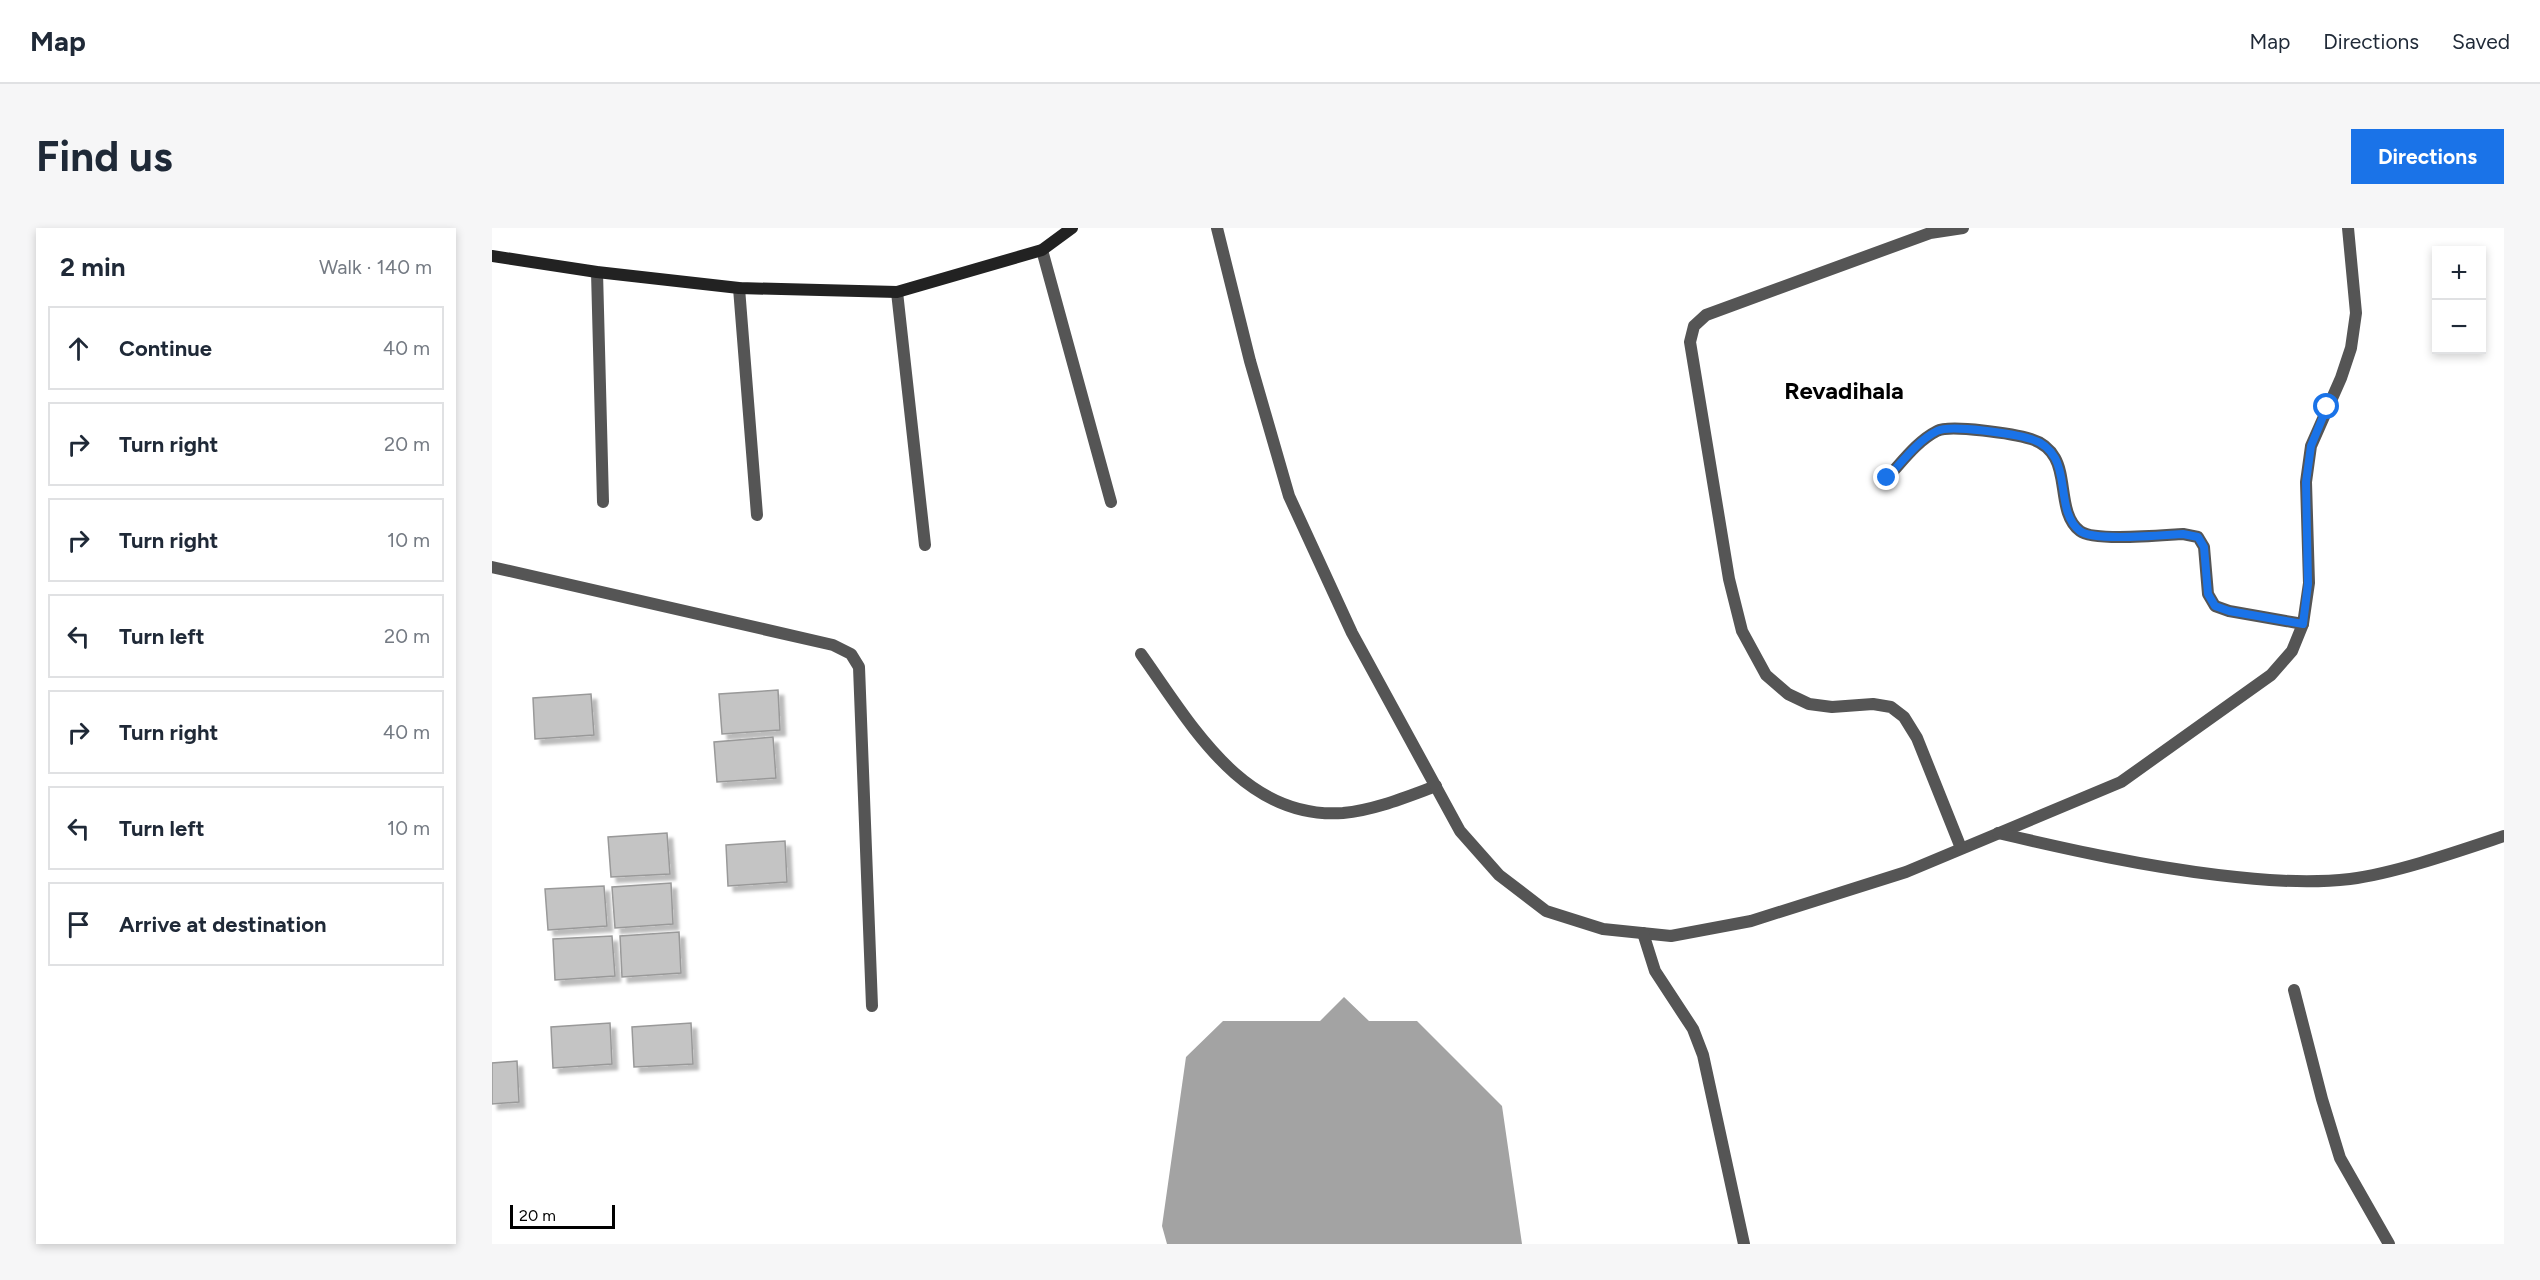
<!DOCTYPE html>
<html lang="en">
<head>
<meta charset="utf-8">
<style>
  :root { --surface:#fff; --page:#f6f6f7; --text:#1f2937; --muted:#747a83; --line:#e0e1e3; --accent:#1a73e8 }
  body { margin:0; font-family:Figtree,sans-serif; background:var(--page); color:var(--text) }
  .controls { position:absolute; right:18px; top:18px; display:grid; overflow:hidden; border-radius:0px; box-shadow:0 3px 9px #0003 }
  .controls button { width:54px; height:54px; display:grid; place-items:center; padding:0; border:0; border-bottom:2px solid var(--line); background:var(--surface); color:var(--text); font:30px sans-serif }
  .scale { position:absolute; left:18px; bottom:15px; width:105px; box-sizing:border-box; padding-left:6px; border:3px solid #000; border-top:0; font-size:16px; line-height:21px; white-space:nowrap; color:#000; -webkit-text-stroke:4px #fff; paint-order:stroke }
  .stop { position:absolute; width:18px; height:18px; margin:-14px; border:4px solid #1a73e8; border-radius:50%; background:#fff }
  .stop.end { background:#1a73e8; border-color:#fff; box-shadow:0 2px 6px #0008 }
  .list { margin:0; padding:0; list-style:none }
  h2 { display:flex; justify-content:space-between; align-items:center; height:78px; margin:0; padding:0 24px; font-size:26px }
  h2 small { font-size:20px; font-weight:400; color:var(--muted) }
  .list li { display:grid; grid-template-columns:39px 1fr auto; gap:18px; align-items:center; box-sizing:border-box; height:84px; margin:0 12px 12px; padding:0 12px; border:2px solid var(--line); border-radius:0px }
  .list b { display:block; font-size:22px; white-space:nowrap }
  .list em { font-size:20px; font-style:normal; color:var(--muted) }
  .icon { flex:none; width:33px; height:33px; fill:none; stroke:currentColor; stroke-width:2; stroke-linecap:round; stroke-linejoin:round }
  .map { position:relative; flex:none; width:2012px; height:1016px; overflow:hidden; border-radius:0px }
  header { display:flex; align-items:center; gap:36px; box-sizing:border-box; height:84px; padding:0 30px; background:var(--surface); border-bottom:2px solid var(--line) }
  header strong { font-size:28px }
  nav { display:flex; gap:33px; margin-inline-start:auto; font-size:21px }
  .intro { display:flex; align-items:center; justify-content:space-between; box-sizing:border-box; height:144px; padding:0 36px }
  h1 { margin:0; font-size:42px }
  .button { padding:15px 27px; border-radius:0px; background:var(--accent); color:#fff; font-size:21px; font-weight:700 }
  main { display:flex; gap:36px; padding:0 36px }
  aside { flex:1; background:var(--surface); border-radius:0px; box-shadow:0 3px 9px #0003 }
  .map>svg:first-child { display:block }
  .water { fill:#a3a3a3 }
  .building { fill:#c4c4c4; stroke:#999; stroke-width:1.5; filter:url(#shadow) }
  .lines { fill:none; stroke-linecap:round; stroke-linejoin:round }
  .service { stroke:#555; stroke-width:12 }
  .minor { stroke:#555; stroke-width:12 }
  .secondary { stroke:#222; stroke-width:12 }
  .route { stroke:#1a73e8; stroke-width:8 }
  .labels { text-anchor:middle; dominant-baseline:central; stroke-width:5; stroke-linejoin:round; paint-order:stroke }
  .quarter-label { font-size:24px; font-weight:bold; fill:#000; stroke:#fff }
</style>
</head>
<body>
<header>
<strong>Map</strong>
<nav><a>Map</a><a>Directions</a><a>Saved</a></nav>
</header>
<div class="intro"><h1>Find us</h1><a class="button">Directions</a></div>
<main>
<aside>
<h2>2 min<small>Walk · 140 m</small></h2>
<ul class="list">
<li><svg class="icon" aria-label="ahead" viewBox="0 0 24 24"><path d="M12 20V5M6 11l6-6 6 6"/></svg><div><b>Continue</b></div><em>40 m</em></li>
<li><svg class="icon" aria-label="right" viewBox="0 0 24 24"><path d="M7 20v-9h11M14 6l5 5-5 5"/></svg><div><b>Turn right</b></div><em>20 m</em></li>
<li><svg class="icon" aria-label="right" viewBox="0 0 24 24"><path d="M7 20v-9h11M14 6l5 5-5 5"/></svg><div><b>Turn right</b></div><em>10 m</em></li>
<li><svg class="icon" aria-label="left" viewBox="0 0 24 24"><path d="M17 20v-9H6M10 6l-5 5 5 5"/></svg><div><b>Turn left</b></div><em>20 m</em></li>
<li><svg class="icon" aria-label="right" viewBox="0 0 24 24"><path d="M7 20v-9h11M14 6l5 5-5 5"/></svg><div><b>Turn right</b></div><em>40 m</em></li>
<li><svg class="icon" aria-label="left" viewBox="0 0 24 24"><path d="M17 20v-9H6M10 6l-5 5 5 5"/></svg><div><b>Turn left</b></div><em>10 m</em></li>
<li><svg class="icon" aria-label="arrive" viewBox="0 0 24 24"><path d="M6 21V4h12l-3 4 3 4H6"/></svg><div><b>Arrive at destination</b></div></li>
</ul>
</aside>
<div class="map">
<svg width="2012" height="1016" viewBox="0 0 2012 1016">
  <defs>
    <filter id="shadow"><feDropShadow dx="5.5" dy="5.5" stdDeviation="1.5" flood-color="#0004"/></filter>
  </defs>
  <rect width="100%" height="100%" fill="#fff"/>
  <!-- water -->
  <path class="water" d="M852,769L877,793H925L1010,878L1030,1016H675L670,998L694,829L731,793H828Z"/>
  <!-- building -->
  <g class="building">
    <path d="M286,462L288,502L230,506L227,466Z"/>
    <path d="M99,466L102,507L43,511L41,470Z"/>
    <path d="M281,509L284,550L225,554L222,514Z"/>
    <path d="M175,605L178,646L119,649L116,609Z"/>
    <path d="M293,613L295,654L236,658L234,617Z"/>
    <path d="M179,655L181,696L123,700L120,659Z"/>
    <path d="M112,658L115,698L56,702L53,661Z"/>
    <path d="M187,704L189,745L130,749L128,708Z"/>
    <path d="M120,708L123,748L63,752L61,711Z"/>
    <path d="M118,795L120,836L61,840L59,799Z"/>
    <path d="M199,795L201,836L142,839L140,799Z"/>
    <path d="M25,833L27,874L0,876V835Z"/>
  </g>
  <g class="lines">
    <!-- service -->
    <path class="service" d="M649,426C699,496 751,592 851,585C883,582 914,569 944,558"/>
    <!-- minor -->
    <g class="minor">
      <path d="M725,0L758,133L797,268L860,405L968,603L1007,647L1054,683L1111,701L1179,708L1259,693L1414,644L1629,554L1779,447L1800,423L1811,396L1817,355L1814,254L1819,218L1849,150L1859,120L1864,85L1856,0"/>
      <path d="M550,22L619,274"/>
      <path d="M105,44L111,274"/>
      <path d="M247,60L265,287"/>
      <path d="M405,64L433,317"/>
      <path d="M1395,250C1410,234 1425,213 1445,203C1458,196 1523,206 1539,211C1549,214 1558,221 1563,230C1575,251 1567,287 1588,303C1602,314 1671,307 1691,306L1706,309L1712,319L1716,366L1723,378L1737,383L1811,396"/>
      <path d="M0,339L341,417L359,426L367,439L380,778"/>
      <path d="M1506,605C1579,622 1651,638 1726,647C1769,652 1814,656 1858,651C1904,645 1967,623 2012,608"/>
      <path d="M1469,620L1425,510L1412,489L1399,479L1381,476L1340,479L1317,476L1296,466L1274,447L1250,403L1237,351L1198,114L1202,98L1214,87L1438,5L1471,0"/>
      <path d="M1151,705L1163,743L1201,801L1211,827L1252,1016"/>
      <path d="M1802,762L1830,871L1848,930L1897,1016"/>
    </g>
    <!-- secondary -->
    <path class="secondary" d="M0,28L105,44L247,60L405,64L550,22L580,0"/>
  </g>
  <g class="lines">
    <!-- route -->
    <path class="route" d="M1395,250C1410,234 1425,213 1445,203C1458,196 1523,206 1539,211C1549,214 1558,221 1563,230C1575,251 1567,287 1588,303C1602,314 1671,307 1691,306L1706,309L1712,319L1716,366L1723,378L1737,383L1811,396L1816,356L1814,254L1819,218L1835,179"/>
  </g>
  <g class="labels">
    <!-- quarter labels -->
    <g class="quarter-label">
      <text x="1352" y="162">Revadihala</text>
    </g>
  </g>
</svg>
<div class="controls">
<button>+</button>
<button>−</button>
</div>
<div class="scale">20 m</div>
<div class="stop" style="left:1835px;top:179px"></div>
<div class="stop end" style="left:1395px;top:250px"></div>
</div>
</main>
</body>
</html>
